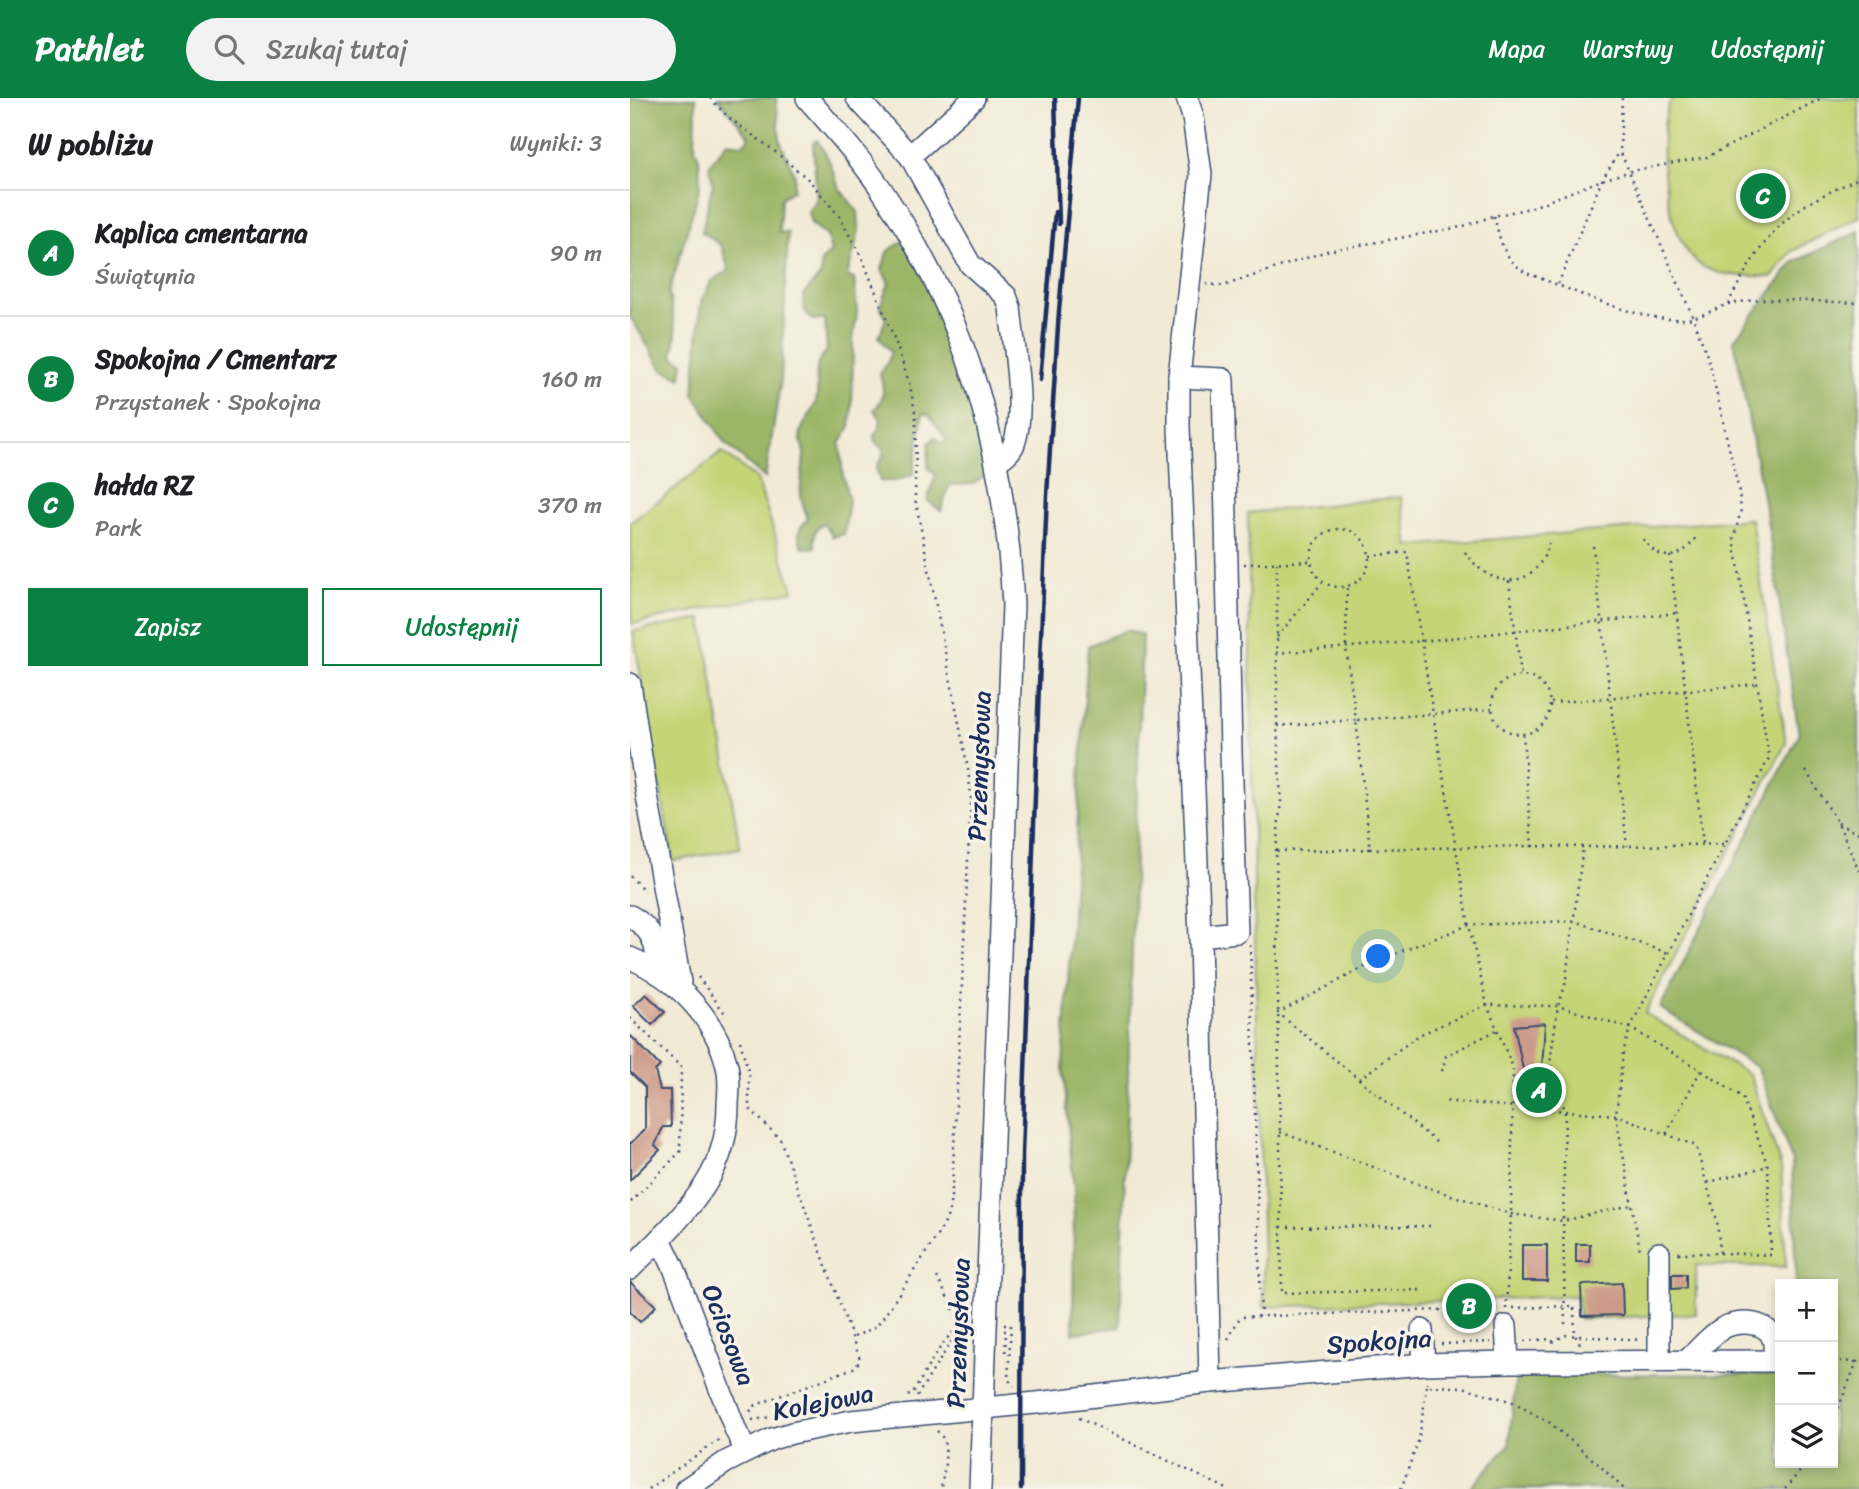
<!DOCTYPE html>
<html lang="pl">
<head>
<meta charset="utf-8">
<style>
  :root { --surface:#fff; --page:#f2f2f2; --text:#202124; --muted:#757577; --line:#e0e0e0; --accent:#0b8043 }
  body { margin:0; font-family:Sriracha,sans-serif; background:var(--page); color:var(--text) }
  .controls { position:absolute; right:21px; bottom:21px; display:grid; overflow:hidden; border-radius:0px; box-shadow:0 4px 10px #0003 }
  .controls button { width:63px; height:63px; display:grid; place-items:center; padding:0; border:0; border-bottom:2px solid var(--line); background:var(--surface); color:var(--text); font:35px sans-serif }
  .you { position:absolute; left:749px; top:859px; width:24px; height:24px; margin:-18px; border:5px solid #fff; border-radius:50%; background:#1a73e8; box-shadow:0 0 0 10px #1a73e833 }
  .badge { display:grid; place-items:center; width:46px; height:46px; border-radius:50%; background:var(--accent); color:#fff; font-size:23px; font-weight:700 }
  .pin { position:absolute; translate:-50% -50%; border:4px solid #fff; box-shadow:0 2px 7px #0006 }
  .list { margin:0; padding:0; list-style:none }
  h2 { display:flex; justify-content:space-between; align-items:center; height:91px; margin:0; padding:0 28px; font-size:30px }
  h2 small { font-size:23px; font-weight:400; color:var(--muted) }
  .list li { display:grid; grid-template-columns:46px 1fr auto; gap:21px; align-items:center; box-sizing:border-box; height:126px; padding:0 28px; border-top:2px solid var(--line) }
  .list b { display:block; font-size:26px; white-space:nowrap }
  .list p { margin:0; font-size:23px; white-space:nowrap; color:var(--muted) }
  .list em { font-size:23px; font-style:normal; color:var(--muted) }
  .actions { display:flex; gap:14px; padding:21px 28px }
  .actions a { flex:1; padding:16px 0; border:2px solid var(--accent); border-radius:0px; text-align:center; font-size:24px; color:var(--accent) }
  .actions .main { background:var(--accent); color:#fff }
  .icon { flex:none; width:38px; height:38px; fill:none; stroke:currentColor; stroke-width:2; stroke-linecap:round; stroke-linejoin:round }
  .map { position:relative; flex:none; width:1229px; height:1391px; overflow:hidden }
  header { display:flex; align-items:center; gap:42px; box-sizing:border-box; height:98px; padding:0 35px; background:var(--accent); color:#fff }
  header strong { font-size:33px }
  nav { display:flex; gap:38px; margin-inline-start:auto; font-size:24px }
  .search { width:490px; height:63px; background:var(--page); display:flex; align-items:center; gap:18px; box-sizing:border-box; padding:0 24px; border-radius:38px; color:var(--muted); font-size:26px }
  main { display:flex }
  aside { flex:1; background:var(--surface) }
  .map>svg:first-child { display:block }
  .green { fill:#c5d476; stroke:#70826a; stroke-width:2 }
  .forest { fill:#9cb667; stroke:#5c7262; stroke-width:2 }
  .building { fill:#cd9b8a }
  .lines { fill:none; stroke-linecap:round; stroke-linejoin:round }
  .minor-casing { stroke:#3b4b70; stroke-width:24 }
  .path { stroke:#3b4b70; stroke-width:2.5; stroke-dasharray:2 5; stroke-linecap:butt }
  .minor { stroke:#fff; stroke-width:21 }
  .rail { stroke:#1b2f5e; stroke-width:4.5 }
  .labels { text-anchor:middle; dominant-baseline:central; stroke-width:7; stroke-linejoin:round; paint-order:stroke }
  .street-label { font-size:26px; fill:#1b2f5e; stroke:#f7f3e8 }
</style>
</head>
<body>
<header>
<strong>Pathlet</strong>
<div class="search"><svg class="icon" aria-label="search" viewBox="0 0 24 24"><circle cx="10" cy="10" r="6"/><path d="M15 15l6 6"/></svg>Szukaj tutaj</div>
<nav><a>Mapa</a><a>Warstwy</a><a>Udostępnij</a></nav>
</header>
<main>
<aside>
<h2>W pobliżu<small>Wyniki: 3</small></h2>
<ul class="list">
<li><span class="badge">A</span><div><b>Kaplica cmentarna</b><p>Świątynia</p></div><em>90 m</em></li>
<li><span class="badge">B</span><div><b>Spokojna / Cmentarz</b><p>Przystanek · Spokojna</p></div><em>160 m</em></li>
<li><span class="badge">C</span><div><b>hałda RZ</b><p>Park</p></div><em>370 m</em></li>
</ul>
<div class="actions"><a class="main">Zapisz</a><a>Udostępnij</a></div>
</aside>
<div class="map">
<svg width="1229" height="1391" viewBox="0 0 1229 1391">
  <rect width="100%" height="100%" fill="#f7f3e8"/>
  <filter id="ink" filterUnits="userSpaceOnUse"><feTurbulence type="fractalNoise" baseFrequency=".0143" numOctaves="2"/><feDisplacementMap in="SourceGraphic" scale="14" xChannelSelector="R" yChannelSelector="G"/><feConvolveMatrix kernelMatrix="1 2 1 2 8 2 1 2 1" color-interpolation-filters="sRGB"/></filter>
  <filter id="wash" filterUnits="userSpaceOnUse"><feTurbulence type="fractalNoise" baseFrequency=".00686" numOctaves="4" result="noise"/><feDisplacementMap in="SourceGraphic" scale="28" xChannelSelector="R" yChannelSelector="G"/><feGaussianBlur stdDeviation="1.57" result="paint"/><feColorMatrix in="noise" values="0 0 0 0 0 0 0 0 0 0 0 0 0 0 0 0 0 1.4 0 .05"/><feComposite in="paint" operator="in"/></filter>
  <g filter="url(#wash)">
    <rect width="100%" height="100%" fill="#f1ead5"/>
    <!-- green -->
    <g class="green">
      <path d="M1042,0H1229V119L1162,153L1142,179C1120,177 1092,180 1072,168C1035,146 1022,34 1042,0Z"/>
      <path d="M92,354L127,381L163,493L2,526L0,425Z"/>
      <path d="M771,399L778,448L1121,421L1156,645L1015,915L1120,977L1151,1069L1156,1169L1066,1167V1216L949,1221L948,1198L634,1209L625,840L618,415Z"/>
      <path d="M72,521L110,750L43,763L3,533Z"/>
    </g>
    <!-- forest -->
    <g class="forest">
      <path d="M0,0H66L65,50L69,60L70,88L39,195L46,236L43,259L53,264L51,280L31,270L0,218Z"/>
      <path d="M88,0H146L150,43L165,78L163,92L151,100L149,134L158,135L151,282L135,380L95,345L64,296L71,203L82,183L99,172L91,147L72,134L83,85L79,68L97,44L113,46L120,39Z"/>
      <path d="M187,42L198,60L209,90L228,114L229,133L217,178L224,181L227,214L223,241L222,311L220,328L210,346L213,378L219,403L214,436L203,439L194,425C183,431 184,438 185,449L173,450C167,436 167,432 178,421C165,388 173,387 174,356C174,349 169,341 171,334C173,324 183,315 186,304C191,285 179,269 197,253L195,222H182L174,211L173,197L191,177V164L201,154L197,138L181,125L178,114L187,101L183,45Z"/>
      <path d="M1229,133V1391H840L879,1347L886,1277L1150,1276V1365H1203V1186H1166L1162,1063L1128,970L1030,910L1169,637L1137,420L1104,242L1164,164Z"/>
      <path d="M273,143L291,174L337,283L362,371L343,386L319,387L311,413L297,402L306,377L298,370L299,346L305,339L312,345L317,342L299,317L293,315L283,377L266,383H250L246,369L253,359V351L244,343L245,335L249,332L251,321L244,312C256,299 254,291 250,275L258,264L261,254L249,239L256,220L250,208L259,185L252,172L257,154Z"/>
      <path d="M497,532L512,537L490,1229L443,1235L444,1091L433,969L458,548Z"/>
    </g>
    <g id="blocks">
      <!-- building -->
      <g class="building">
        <path d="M16,896L35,914L22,927L3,908Z"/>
        <path d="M915,925L912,970L918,998L893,999V971L884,928Z"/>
        <path d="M0,937L30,968L25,973L30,992H40L41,1029H33L25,1047L30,1052L0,1082V1046L15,1031V989L0,974Z"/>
        <rect x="946" y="1146" width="14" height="18"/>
        <rect x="892" y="1147" width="25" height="36"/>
        <path d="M1042,1176H1056V1190L1042,1191Z"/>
        <path d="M0,1184L26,1208L10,1224L0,1214Z"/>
        <path d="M992,1185L993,1217L952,1218L951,1187Z"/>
      </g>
    </g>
  </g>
  <g filter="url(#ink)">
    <use href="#blocks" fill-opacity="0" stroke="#3b4b70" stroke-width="2"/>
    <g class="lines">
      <defs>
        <g id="minor">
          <path d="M177,0C205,32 234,64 257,100C341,228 375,355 383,507L350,1391"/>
          <path d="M227,0L280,58L340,166L376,198L380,209C383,244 397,317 383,348C379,355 374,359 367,363"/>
          <path d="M557,0L563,19L571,76L549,279V329L570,838L580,1284"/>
          <path d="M280,58L344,0"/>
          <path d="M549,279L593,281L601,654L607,834L570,838"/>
          <path d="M0,586L16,692L50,884L47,889"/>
          <path d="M0,818C25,832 27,849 28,875"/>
          <path d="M0,860C45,879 86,920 97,968C100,980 99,994 98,1006C98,1035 91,1062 75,1087C55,1118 26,1144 0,1171"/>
          <path d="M30,1141L44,1170L106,1333L116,1353"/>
          <path d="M876,1228L878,1264"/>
          <path d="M792,1232L794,1266"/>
          <path d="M1058,1262C1068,1252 1078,1240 1090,1232C1103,1222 1137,1221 1143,1241C1145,1247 1144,1256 1145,1262"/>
          <path d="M1029,1263V1155"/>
          <path d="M56,1391L96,1364L142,1341L162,1335L221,1323L416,1304L580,1284L794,1266L878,1264L1150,1263"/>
        </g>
      </defs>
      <!-- minor casing -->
      <use href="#minor" class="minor-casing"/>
      <!-- path -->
      <g class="path">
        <path d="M80,0L98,19L143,52L179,82L209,118L233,162L266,245L280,288L286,319L285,400L338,671L341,700L322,1091L319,1114L314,1127L255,1217L245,1229L224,1239"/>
        <path d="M992,0L990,53L1063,219L1080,266L1109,394L1111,412L1104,440L1139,660L1000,930L993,955L986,1017L1010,1152"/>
        <path d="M864,118C871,144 872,159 896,175C941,190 1016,229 1062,220C1074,217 1086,211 1098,206C1118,166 1143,124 1184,102C1199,94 1214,87 1229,80"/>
        <path d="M576,186L593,188L697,153L831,129L864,118L900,110L972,82L1001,73L1077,59L1192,0"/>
        <path d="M928,186L972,82L990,53"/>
        <path d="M1098,206L1130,201L1229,205"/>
        <circle cx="710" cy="460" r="29"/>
        <path d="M1013,441C1030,466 1053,462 1067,437"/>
        <path d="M963,448L997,748"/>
        <path d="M835,454C861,493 906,493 919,445"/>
        <path d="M740,458L777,454L803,616L862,611"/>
        <path d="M1040,458L1073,746"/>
        <path d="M614,466L681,463"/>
        <path d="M879,483L891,577"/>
        <path d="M647,539L692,485"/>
        <path d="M646,555L793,543L1048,515"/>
        <circle cx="891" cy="607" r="29"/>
        <path d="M921,605L1126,586"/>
        <path d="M647,628L726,622L716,550L717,488"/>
        <path d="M1176,673L1208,725L1229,773"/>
        <path d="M1208,725L1229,735"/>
        <path d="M902,748L953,749L1095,746"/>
        <path d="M740,751L646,753L652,1195L794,1192"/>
        <path d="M646,753L651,703L647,628V465"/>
        <path d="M0,778L15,793"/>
        <path d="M620,847L631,1218"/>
        <path d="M68,879L97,918"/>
        <path d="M0,920L51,969L50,1054L0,1105"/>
        <path d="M110,943L119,976V1010L150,1041L230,1261L226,1269L126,1307L121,1312L120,1317"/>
        <path d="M812,973L816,958L867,932"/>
        <path d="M1072,973L1112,999L1138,1068L1076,1085"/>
        <path d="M729,981L789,937L857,907L928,908L1000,930L1071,972L1036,1036L986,1017L812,1003"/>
        <path d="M650,1034L802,1091L881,1116L933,1123L1001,1107"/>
        <path d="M1036,1036L1066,1048L1087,1122L1090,1155H1046"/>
        <path d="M806,1044L648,915L744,864L839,827L944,823L1038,855"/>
        <path d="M651,1129L805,1128"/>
        <path d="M1090,1155L1141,1157L1138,1068"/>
        <path d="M307,1179L331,1226"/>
        <path d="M883,1210L944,1208L945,1237L951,1247"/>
        <path d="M876,1211L881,1116L883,970L857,907L839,827L803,616L726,622L740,751L902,748L893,637"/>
        <path d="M935,1226L933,1123L935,1013L920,965L928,908L935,888L953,749"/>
        <path d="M374,1227H381L378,1281L384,1288"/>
        <path d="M374,1233H376L375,1259"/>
        <path d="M598,1241L610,1219L869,1210"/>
        <path d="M895,1243L921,1241L925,1246"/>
        <path d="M923,1244L935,1237L1012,1242"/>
        <path d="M811,1246L861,1244"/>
        <path d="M1203,1263L1227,1264"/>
        <path d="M797,1284V1288L833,1289L883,1304L920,1325L967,1365L994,1391"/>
        <path d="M278,1298L284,1293C295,1276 318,1226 339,1226"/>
        <path d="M287,1298L325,1238L334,1231L339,1232"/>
        <path d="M449,1320L597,1391"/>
        <path d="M122,1322L154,1317"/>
        <path d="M1203,1323L1229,1259"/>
        <path d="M307,1333C322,1344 313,1374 311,1391"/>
        <path d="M18,1391L90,1341"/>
        <path d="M771,1391L789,1341L797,1288"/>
        <path d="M1155,1391L1177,1365"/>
      </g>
      <!-- minor -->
      <use href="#minor" class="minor"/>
      <!-- rail -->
      <g class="rail">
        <path d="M425,0L429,126"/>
        <path d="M410,282L425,114"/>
        <path d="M391,1391L392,1057L409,587L417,397L429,213L448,0"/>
      </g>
    </g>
  </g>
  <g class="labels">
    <!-- street labels -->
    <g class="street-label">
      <text transform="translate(349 668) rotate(-88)">Przemysłowa</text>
      <text transform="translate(328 1235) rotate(-88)">Przemysłowa</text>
      <text transform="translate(99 1237) rotate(69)">Ociosowa</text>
      <text transform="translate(749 1243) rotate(-4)">Spokojna</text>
      <text transform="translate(193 1304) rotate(-11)">Kolejowa</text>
    </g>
  </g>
</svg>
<div class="controls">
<button>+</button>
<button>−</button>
<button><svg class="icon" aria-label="layers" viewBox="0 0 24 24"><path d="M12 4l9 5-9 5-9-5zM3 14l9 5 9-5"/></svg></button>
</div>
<div class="you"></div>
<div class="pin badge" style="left:909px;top:992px">A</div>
<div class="pin badge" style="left:839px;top:1208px">B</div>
<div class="pin badge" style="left:1133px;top:98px">C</div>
</div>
</main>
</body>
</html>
